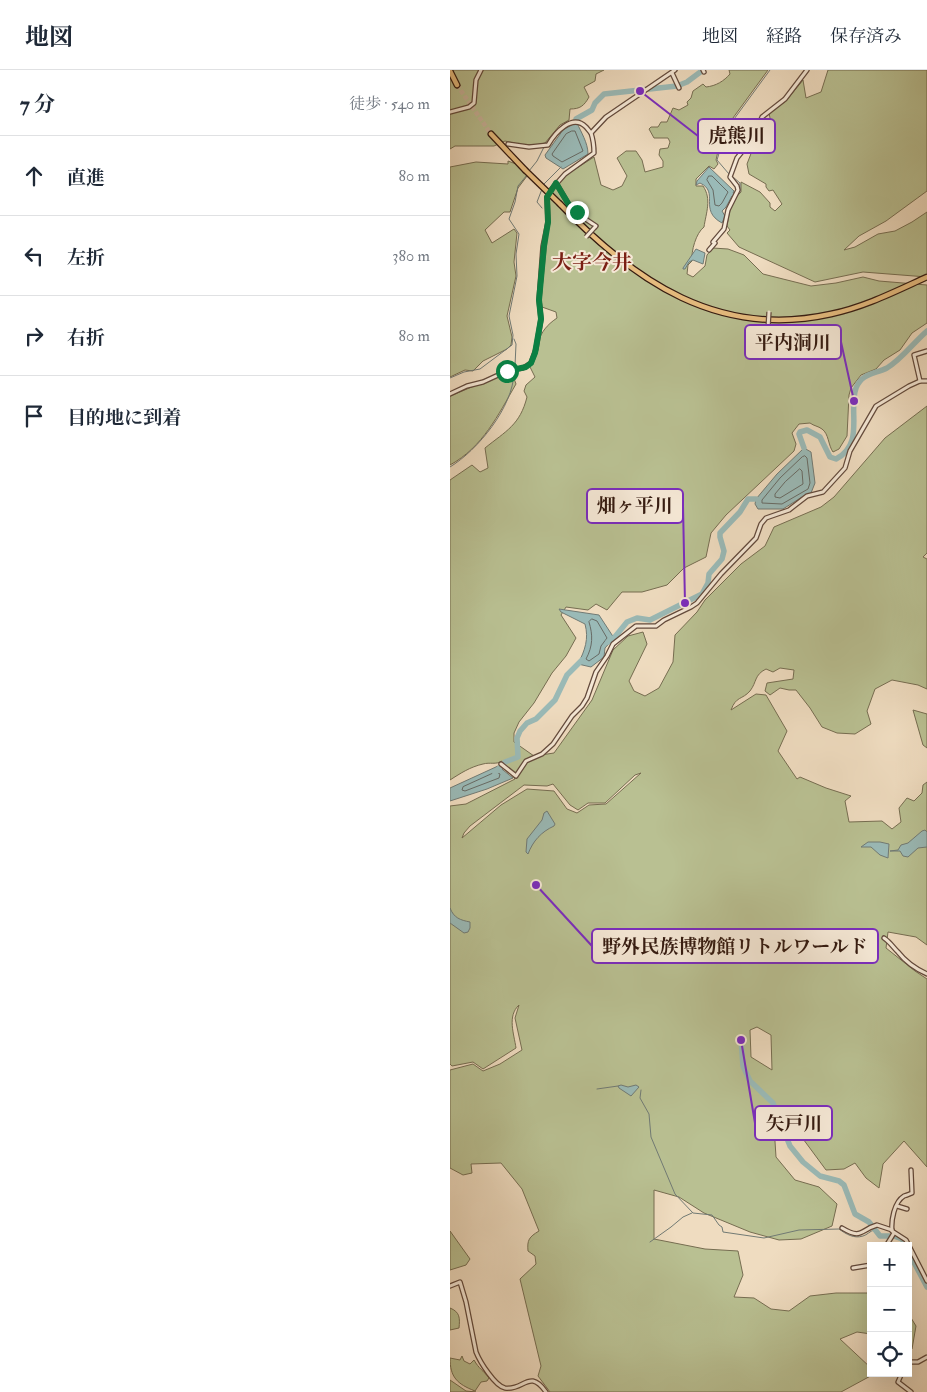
<!DOCTYPE html>
<html lang="ja">
<head>
<meta charset="utf-8">
<style>
  :root { --surface:#fff; --page:#f2f2f3; --text:#1f2937; --muted:#747a83; --line:#e0e1e3 }
  body { margin:0; font-family:"IM FELL Double Pica","Noto Serif JP",serif; background:var(--page); color:var(--text) }
  .controls { position:absolute; right:15px; bottom:15px; display:grid; overflow:hidden; border-radius:0px; box-shadow:0 5px 20px #0002 }
  .controls button { width:45px; height:45px; display:grid; place-items:center; padding:0; border:0; border-bottom:1px solid var(--line); background:var(--surface); color:var(--text); font:25px sans-serif }
  .stop { position:absolute; width:15px; height:15px; margin:-11px; border:4px solid #0b8043; border-radius:50%; background:#fff }
  .stop.end { background:#0b8043; border-color:#fff; box-shadow:0 1px 5px #0008 }
  .list { margin:0; padding:0; list-style:none }
  h2 { display:flex; justify-content:space-between; align-items:center; height:65px; margin:0; padding:0 20px; font-size:21px }
  h2 small { font-size:16px; font-weight:400; color:var(--muted) }
  .list li { display:grid; grid-template-columns:32px 1fr auto; gap:15px; align-items:center; box-sizing:border-box; height:80px; padding:0 20px; border-top:1px solid var(--line) }
  .list b { display:block; font-size:19px; white-space:nowrap }
  .list em { font-size:16px; font-style:normal; color:var(--muted) }
  .icon { flex:none; width:28px; height:28px; fill:none; stroke:currentColor; stroke-width:2; stroke-linecap:round; stroke-linejoin:round }
  .map { position:relative; flex:none; width:477px; height:1322px; overflow:hidden }
  header { display:flex; align-items:center; gap:30px; box-sizing:border-box; height:70px; padding:0 25px; background:var(--surface); border-bottom:1px solid var(--line) }
  header strong { font-size:24px }
  nav { display:flex; gap:28px; margin-inline-start:auto; font-size:18px }
  main { display:flex }
  aside { flex:1; background:var(--surface) }
  .map>svg:first-child { display:block }
  .green { fill:#b9c092; stroke:#766d51; fill-rule:evenodd }
  .water { fill:#9abab7; stroke:#717a74 }
  .lines { fill:none; stroke-linecap:round; stroke-linejoin:round }
  .shore { stroke:#676a64; stroke-width:1 }
  .stream { stroke:#717a74; stroke-width:1 }
  .river { stroke:#9abab7; stroke-width:5.5 }
  .major-tunnel { stroke:#cab59d; stroke-width:4.5; stroke-dasharray:4.5 2; stroke-linecap:butt }
  .minor-casing { stroke:#634a3c; stroke-width:5.5 }
  .major-casing { stroke:#341a10; stroke-width:7 }
  .minor { stroke:#f5e8d6; stroke-width:3 }
  .major { stroke:#e8be80; stroke-width:4.5 }
  .minor-bridge-casing { stroke:#634a3c; stroke-width:5.5; stroke-linecap:butt }
  .major-bridge-casing { stroke:#341a10; stroke-width:7; stroke-linecap:butt }
  .minor-bridge { stroke:#f5e8d6; stroke-width:3 }
  .major-bridge { stroke:#e8be80; stroke-width:4.5 }
  .route { stroke:#0b8043; stroke-width:6 }
  .labels { text-anchor:middle; dominant-baseline:central; stroke-width:4; stroke-linejoin:round; paint-order:stroke }
  .quarter-label { font-size:20px; font-weight:bold; fill:#7a1f14; stroke:#f5e8d6 }
  .leader { fill:none; stroke:#7b2cbf; stroke-width:2 }
  .callout-dot { fill:#7b2cbf; stroke:#f5e8d6; stroke-width:2 }
  .callout { fill:#f5e8d6; stroke:#7b2cbf; stroke-width:2 }
  .callout-label { font-size:19px; text-anchor:middle; font-weight:bold; fill:#341a10 }
</style>
</head>
<body>
<header>
<strong>地図</strong>
<nav><a>地図</a><a>経路</a><a>保存済み</a></nav>
</header>
<main>
<aside>
<h2>7 分<small>徒歩 · 540 m</small></h2>
<ul class="list">
<li><svg class="icon" aria-label="ahead" viewBox="0 0 24 24"><path d="M12 20V5M6 11l6-6 6 6"/></svg><div><b>直進</b></div><em>80 m</em></li>
<li><svg class="icon" aria-label="left" viewBox="0 0 24 24"><path d="M17 20v-9H6M10 6l-5 5 5 5"/></svg><div><b>左折</b></div><em>380 m</em></li>
<li><svg class="icon" aria-label="right" viewBox="0 0 24 24"><path d="M7 20v-9h11M14 6l5 5-5 5"/></svg><div><b>右折</b></div><em>80 m</em></li>
<li><svg class="icon" aria-label="arrive" viewBox="0 0 24 24"><path d="M6 21V4h12l-3 4 3 4H6"/></svg><div><b>目的地に到着</b></div></li>
</ul>
</aside>
<div class="map">
<svg width="477" height="1322" viewBox="0 0 477 1322">
  <rect width="100%" height="100%" fill="#efdcc0"/>
  <filter id="stains"><feTurbulence type="fractalNoise" baseFrequency=".004" numOctaves="4"/><feColorMatrix values="0 0 0 0 .2 0 0 0 0 .09 0 0 0 0 .02 0 0 0 .5 -.17"/></filter>
  <radialGradient id="worn" r=".72"><stop offset=".6" stop-color="#630" stop-opacity="0"/><stop offset="1" stop-color="#630" stop-opacity=".3"/></radialGradient>
  <!-- green -->
  <g class="green">
    <path d="M0,0H154L146,4L145,11L134,17L139,27C134,36 130,39 120,39L119,50L110,55L95,73L87,75H72L55,71L44,76H5L0,79Z"/>
    <path d="M279,0H318L272,63L266,90L268,94L264,99L259,96L246,109V116H253C262,129 256,143 254,157C246,163 241,181 242,191L238,195L237,204L243,207L255,196L257,185L263,178L278,179L294,185L313,204L361,216L386,213L413,207L429,211L477,215V253L462,263L450,280L434,290L426,299L411,305L401,318L399,325L397,366L389,379L383,382C378,375 379,364 372,359C368,356 364,356 360,353L349,354L342,363L346,374L344,381L276,445L261,463L256,487L234,498L217,515L192,522H172L157,540L146,534L138,540L116,537L111,545L126,568L116,586L102,603L84,633L69,652L64,663V672L84,686L104,683L142,630L163,580L178,566L193,562L197,574L179,611L184,621L195,626L209,618L223,592L225,565L247,542L255,530L291,494L315,476L324,457L371,437L384,427L435,368L477,336V483L473,487L477,489V619L468,615L442,610L425,619L417,641L421,654L405,664L387,663L372,657L360,638L346,620H339L330,618L320,625L315,621L317,613L343,609L344,600L330,598L323,602L316,599C304,605 307,612 300,621C292,630 286,626 281,640L306,624L316,625L337,661L328,681L347,709L350,707L376,718L401,726L395,731L399,752L432,751L442,759L451,752L449,738L457,728L464,731L472,723L473,715L477,712V875L466,867L438,862L436,878L465,901L477,909V1097L454,1071L433,1094L429,1118L416,1108L405,1093L394,1099L376,1100L345,1058L324,1056L326,1087L345,1110L369,1117L387,1134L382,1156L351,1169L329,1170L300,1162L254,1143L229,1127L204,1120V1169L255,1179L288,1181L293,1205L284,1227L304,1228L321,1239L339,1241L360,1226L386,1223H421V1264L407,1262L390,1269L421,1298V1303H426L391,1322H100L88,1306L91,1296L70,1209L86,1194L85,1186L78,1181C77,1170 79,1167 89,1161L72,1119L51,1093L21,1094L22,1103L13,1105L0,1098V1000L23,994L33,1001L50,994L72,980L65,948L69,935C57,946 64,964 66,978L33,999L23,992L2,996L0,994V736L16,734L65,709L52,691C46,695 40,692 33,694C20,697 11,703 0,710V410L22,395L30,402L38,398L35,378C56,361 70,355 77,327L74,321L76,315L85,307L80,297C90,275 85,263 107,248L106,242L92,237L91,229L99,151V129L105,117L116,105L144,87L151,115L163,120L172,116L177,106L167,88L176,81H186L192,90L195,102L213,97V91L209,85L210,79L218,78L220,72L218,68H204L199,59L201,57H208L211,52H217L223,38L229,40L238,35L237,32L241,28L243,21L253,14L256,17C266,16 274,11 280,4ZM191,703L156,734L139,735L127,743L117,739L104,721L77,719L51,735L12,768L14,763L20,756L74,715L97,716L103,714L120,735L128,740L138,733H155L185,705ZM307,957L321,965L322,1000L301,987L300,960Z"/>
    <path d="M378,0H477V121L436,151L409,166L394,180L405,177L428,164L445,161L462,152L477,142V207L413,202L365,212L289,177L277,163L280,160L277,156C279,143 281,131 291,122V112L310,122L320,133V137L325,141L332,134L323,120L319,121L316,117V114L299,104L297,94L302,81L308,75L309,70L321,53L319,43L336,31L353,10L356,28L371,22Z"/>
    <path d="M58,91L66,94L77,106L68,118L60,142H54L35,160L42,173L64,159L67,163L64,192L66,206L57,246L62,267L61,275L57,279L33,291L23,301L15,300L0,307V97L26,92L58,94Z"/>
    <path d="M58,302L62,303L66,314C48,345 33,377 0,395V326Z"/>
    <path d="M463,640L477,644V678L473,675Z"/>
    <path d="M0,1161L20,1189L16,1195L0,1200Z"/>
    <path d="M0,1238C10,1242 10,1248 9,1258L0,1260Z"/>
    <path d="M458,1243L466,1256L462,1279L458,1278Z"/>
    <path d="M12,1286L14,1291L20,1294L24,1290C29,1299 33,1300 39,1308L37,1311L31,1312L25,1321C7,1314 0,1307 0,1288L10,1290Z"/>
    <path d="M0,1310L16,1321L26,1322H0Z"/>
  </g>
  <!-- water -->
  <g class="water">
    <path d="M125,53H127C131,62 138,73 138,84L113,99L96,88L95,85L113,60Z"/>
    <path d="M259,97L284,121L283,123L285,124L284,127L282,126L276,137L272,141L275,146L272,153C248,140 270,122 250,113L246,115L247,111Z"/>
    <path d="M246,179L255,183L253,194L243,190L239,192L235,199H233V198Z"/>
    <path d="M354,378L361,382L365,413L361,423L352,427L333,439H308L305,434L306,429L327,404Z"/>
    <path d="M109,539L149,545L164,568L155,578L154,587L141,597L128,594C135,580 139,569 135,554L111,542Z"/>
    <path d="M48,696L63,708L37,719L0,731V718Z"/>
    <path d="M97,741L105,754L104,756C91,762 83,771 78,784L76,782L77,769L92,750L94,743Z"/>
    <path d="M475,760L477,762V777L468,778L458,787L453,786L450,781H440L448,780L451,775L458,773L472,761Z"/>
    <path d="M418,772H430L439,774L438,788L430,785L421,777H411Z"/>
    <path d="M0,838C4,848 10,850 20,852V858L18,862L14,863L0,853Z"/>
    <path d="M171,1015L178,1017L186,1015L189,1017L181,1026L169,1018L168,1016Z"/>
  </g>
  <g class="lines">
    <!-- shore -->
    <g class="shore">
      <path d="M122,61H125L133,81L112,92L103,86L102,84L116,64Z"/>
      <path d="M259,106H262L278,122L272,133L269,136L265,135L263,120L257,110Z"/>
      <path d="M355,386L357,388L360,413L358,419L332,434L312,433V430L330,408L352,387Z"/>
      <path d="M350,399L352,401L353,414L330,428L325,427V424L335,412Z"/>
      <path d="M142,549L147,551L157,568L151,576L149,584L139,591L136,589C143,576 143,565 139,552Z"/>
      <path d="M46,702L50,704L49,708L15,721L12,720L13,717Z"/>
    </g>
    <!-- stream -->
    <g class="stream">
      <path d="M96,74L111,56L126,49"/>
      <path d="M79,101L87,91L94,77"/>
      <path d="M279,104L267,90L276,60L320,0"/>
      <path d="M283,107L290,113V121"/>
      <path d="M93,115L111,97"/>
      <path d="M92,138L87,132L92,119"/>
      <path d="M64,269L66,274L65,296"/>
      <path d="M0,308L14,302L30,299L62,275L63,265L59,246L67,206L66,184L69,164L59,149L65,132L68,116L77,105"/>
      <path d="M0,397C28,380 63,337 64,303"/>
      <path d="M147,1019L168,1016"/>
      <path d="M191,1020L190,1028L199,1044L201,1067L225,1124L243,1143L262,1145L269,1155L272,1157L273,1162L314,1168L349,1160L389,1159C396,1164 404,1169 413,1166C417,1165 420,1161 424,1160"/>
      <path d="M200,1172L221,1157L233,1147L242,1143"/>
    </g>
    <!-- river -->
    <g class="river">
      <path d="M126,53V49L142,40L145,33L154,24L227,16L237,12L253,0"/>
      <path d="M354,378L349,364L350,362L357,360L370,367L380,387L386,389C415,374 398,341 406,318C412,303 425,304 437,298C452,289 464,272 477,261"/>
      <path d="M158,572L164,568L177,552L187,548L200,550L252,524L258,513L259,504L272,489L274,481L270,467V463L290,442L298,429H306"/>
      <path d="M45,703L55,692L68,687L67,668L70,661L77,653L86,649L105,630L117,605L132,590"/>
      <path d="M291,970L293,996L300,1011L323,1033L340,1076L353,1092L370,1106L389,1111L394,1115L405,1144L419,1152L430,1166H439"/>
      <path d="M444,1166L452,1169L456,1176"/>
      <path d="M458,1181L477,1217"/>
    </g>
    <!-- major-tunnel -->
    <path class="major-tunnel" d="M7,15L41,64"/>
    <defs>
      <g id="minor">
        <path d="M253,0L254,2"/>
        <path d="M222,3L229,18"/>
        <path d="M0,42L19,37L24,33L26,10L31,0"/>
        <path d="M141,63L156,47L225,0"/>
        <path d="M106,113L122,140L146,156L145,157"/>
        <path d="M259,180L265,173L263,172L274,159L278,140L288,120L287,116L280,107L287,88L303,68L312,47L335,29L357,0"/>
        <path d="M318,264V258"/>
        <path d="M470,311L464,285L477,281"/>
        <path d="M0,324L17,316L33,312L57,301L73,298L81,293L86,279L91,249L89,230L93,176L98,152L97,127L99,122L115,104L144,83C144,77 143,69 141,63C140,62 137,58 136,57C122,43 105,63 98,75L79,77L58,74"/>
        <path d="M51,694L66,706L76,691L92,684L103,674L122,646L132,636L137,628L146,602L157,586L163,574L186,556H206L214,550L241,537L247,533L271,504L306,468L311,454L316,448L339,440L357,426L373,422L395,398L400,381L426,336L459,316L470,311H477"/>
        <path d="M434,868C440,872 443,877 448,882C455,891 466,899 477,904"/>
        <path d="M461,1100L462,1123C460,1124 457,1125 454,1126C444,1132 441,1151 442,1161L456,1170L477,1211"/>
        <path d="M447,1136L457,1139"/>
        <path d="M392,1158C412,1170 410,1160 427,1155L442,1160"/>
        <path d="M436,1176L444,1163"/>
        <path d="M403,1198L421,1195"/>
        <path d="M0,1216L10,1212L16,1232L26,1282C30,1292 45,1316 55,1318C74,1321 79,1298 96,1322"/>
        <path d="M458,1292H468L477,1287"/>
        <path d="M452,1303L448,1312L461,1322"/>
      </g>
      <g id="major">
        <path d="M0,1L7,15"/>
        <path d="M41,64L75,100"/>
        <path d="M110,134C185,212 269,269 381,244C415,237 446,221 477,207"/>
      </g>
    </defs>
    <!-- minor casing -->
    <use href="#minor" class="minor-casing"/>
    <!-- major casing -->
    <use href="#major" class="major-casing"/>
    <!-- minor -->
    <use href="#minor" class="minor"/>
    <!-- major -->
    <use href="#major" class="major"/>
    <defs>
      <g id="minor-bridge">
        <path d="M136,167L145,157"/>
        <path d="M318,258L319,242"/>
      </g>
      <path id="major-bridge" d="M75,100L110,134"/>
    </defs>
    <!-- minor-bridge casing -->
    <use href="#minor-bridge" class="minor-bridge-casing"/>
    <!-- major-bridge casing -->
    <use href="#major-bridge" class="major-bridge-casing"/>
    <!-- minor-bridge -->
    <use href="#minor-bridge" class="minor-bridge"/>
    <!-- major-bridge -->
    <use href="#major-bridge" class="major-bridge"/>
  </g>
  <g class="lines">
    <!-- route -->
    <path class="route" d="M57,301L76,297L81,293L85,283L91,249L89,230L94,176L98,152L97,127L106,113L122,140L127,142"/>
  </g>
  <g class="labels">
    <!-- quarter labels -->
    <g class="quarter-label">
      <text x="142" y="192">大字今井</text>
    </g>
  </g>
  <!-- callouts -->
  <path class="leader" d="M190 21L248 66M404 331L391 272M235 533L233 436M86 815L142 876M291 970L305 1053"/>
  <g class="callout-dot">
    <circle cx="190" cy="21" r="5"/>
    <circle cx="404" cy="331" r="5"/>
    <circle cx="235" cy="533" r="5"/>
    <circle cx="86" cy="815" r="5"/>
    <circle cx="291" cy="970" r="5"/>
  </g>
  <g class="callout">
    <rect x="248" y="49" width="77" height="34" rx="5"/>
    <rect x="295" y="255" width="96" height="34" rx="5"/>
    <rect x="137" y="419" width="96" height="34" rx="5"/>
    <rect x="142" y="859" width="286" height="34" rx="5"/>
    <rect x="305" y="1036" width="77" height="34" rx="5"/>
  </g>
  <g class="callout-label">
    <text x="287" y="72">虎熊川</text>
    <text x="343" y="279">平内洞川</text>
    <text x="185" y="442">畑ヶ平川</text>
    <text x="285" y="883">野外民族博物館リトルワールド</text>
    <text x="344" y="1060">矢戸川</text>
  </g>
  <rect width="100%" height="100%" filter="url(#stains)"/>
  <rect width="100%" height="100%" fill="url(#worn)"/>
</svg>
<div class="controls">
<button>+</button>
<button>−</button>
<button><svg class="icon" aria-label="locate" viewBox="0 0 24 24"><circle cx="12" cy="12" r="6"/><path d="M12 2v4M12 18v4M2 12h4M18 12h4"/></svg></button>
</div>
<div class="stop" style="left:57px;top:301px"></div>
<div class="stop end" style="left:127px;top:142px"></div>
</div>
</main>
</body>
</html>
